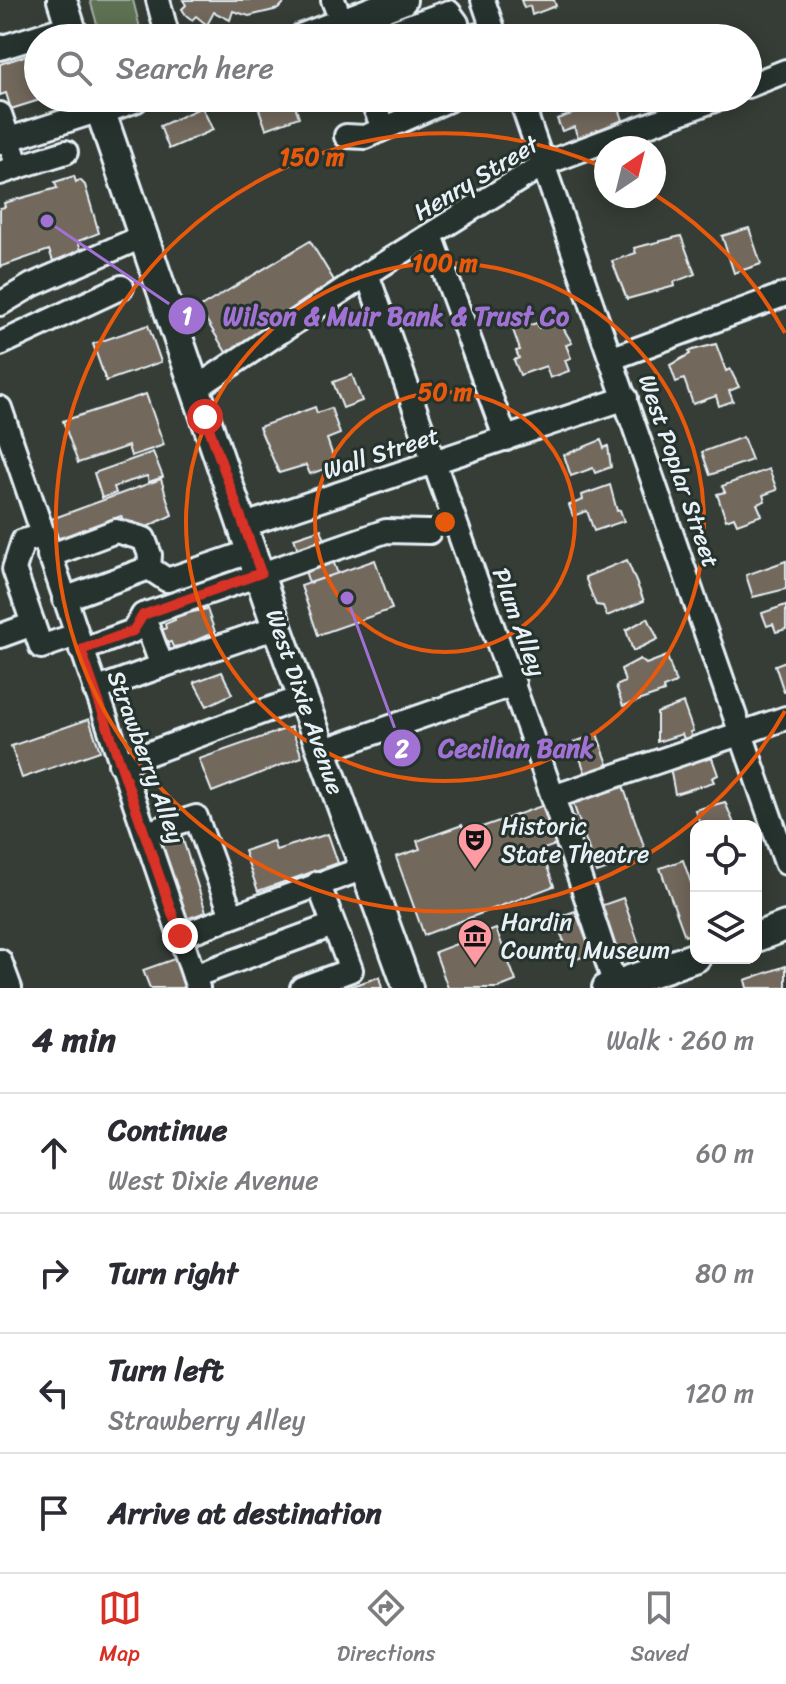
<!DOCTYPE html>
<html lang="en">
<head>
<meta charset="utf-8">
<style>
  :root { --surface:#fff; --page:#f2f2f3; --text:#2b2b33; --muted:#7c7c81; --line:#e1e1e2; --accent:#d93025 }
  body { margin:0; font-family:Sriracha,sans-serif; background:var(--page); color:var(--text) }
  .controls { position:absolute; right:24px; bottom:24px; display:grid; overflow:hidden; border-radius:16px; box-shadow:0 4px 20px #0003 }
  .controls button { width:72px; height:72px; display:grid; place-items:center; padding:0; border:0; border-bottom:2px solid var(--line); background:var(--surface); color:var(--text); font:40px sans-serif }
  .compass { position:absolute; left:594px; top:136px; width:72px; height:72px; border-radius:50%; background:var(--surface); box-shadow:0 4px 20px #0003; rotate:35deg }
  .stop { position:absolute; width:24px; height:24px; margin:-18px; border:6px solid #d93025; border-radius:50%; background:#fff }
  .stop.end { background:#d93025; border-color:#fff; box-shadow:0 2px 8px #0008 }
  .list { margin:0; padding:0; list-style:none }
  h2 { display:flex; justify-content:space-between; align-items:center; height:104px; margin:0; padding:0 32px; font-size:34px }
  h2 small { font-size:26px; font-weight:400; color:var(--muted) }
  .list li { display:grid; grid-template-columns:52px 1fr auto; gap:24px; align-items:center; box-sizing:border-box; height:120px; padding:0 32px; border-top:2px solid var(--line) }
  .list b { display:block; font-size:30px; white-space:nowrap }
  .list p { margin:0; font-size:26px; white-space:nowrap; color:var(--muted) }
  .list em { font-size:26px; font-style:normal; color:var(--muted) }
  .icon { flex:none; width:44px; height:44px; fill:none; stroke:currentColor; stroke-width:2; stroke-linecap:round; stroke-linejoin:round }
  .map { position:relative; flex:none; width:786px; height:988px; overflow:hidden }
  .search { position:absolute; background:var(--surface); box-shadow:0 4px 20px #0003; left:24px; right:24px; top:24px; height:88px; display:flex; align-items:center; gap:20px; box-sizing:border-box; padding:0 28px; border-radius:44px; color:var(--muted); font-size:30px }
  .sheet { height:584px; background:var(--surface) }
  nav { display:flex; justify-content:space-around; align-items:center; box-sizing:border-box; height:112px; border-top:2px solid var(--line); background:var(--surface); font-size:22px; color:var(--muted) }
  nav a { display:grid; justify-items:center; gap:4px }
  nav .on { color:var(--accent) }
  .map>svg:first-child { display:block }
  .green { fill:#5e7153; stroke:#a3b1a6; stroke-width:2 }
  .building { fill:#72675b; stroke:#e8f1f8; stroke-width:2 }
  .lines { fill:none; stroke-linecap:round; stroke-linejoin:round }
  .minor-casing { stroke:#e8f1f8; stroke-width:28 }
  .major-casing { stroke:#e8f1f8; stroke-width:34 }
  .minor { stroke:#26332d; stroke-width:22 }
  .major { stroke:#26332d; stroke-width:28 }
  .route { stroke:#d93025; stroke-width:10 }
  .ring { fill:none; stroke:#e8590c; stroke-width:4 }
  .labels { text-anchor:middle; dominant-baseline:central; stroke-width:6; stroke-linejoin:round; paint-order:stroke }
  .street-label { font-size:24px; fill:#e8f1f8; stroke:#26332d }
  .poi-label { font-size:24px; fill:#e8f1f8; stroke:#26332d; text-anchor:start }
  .centre { fill:#e8590c; stroke:#26332d; stroke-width:4 }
  .ring-label { font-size:24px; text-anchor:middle; font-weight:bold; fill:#e8590c; stroke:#26332d; stroke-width:6; stroke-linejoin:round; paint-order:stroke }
  .leader { fill:none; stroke:#a171d3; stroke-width:3 }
  .callout-dot { fill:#a171d3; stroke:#26332d; stroke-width:3 }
  .mark-label { font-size:24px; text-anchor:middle; font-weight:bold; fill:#fff }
  .callout-label { font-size:26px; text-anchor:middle; font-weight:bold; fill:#a171d3; stroke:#26332d; stroke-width:6; stroke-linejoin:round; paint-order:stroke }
</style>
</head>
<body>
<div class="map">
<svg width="786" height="988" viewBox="0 0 786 988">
  <rect width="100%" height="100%" fill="#353d36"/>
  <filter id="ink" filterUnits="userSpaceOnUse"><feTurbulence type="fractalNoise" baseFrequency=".0125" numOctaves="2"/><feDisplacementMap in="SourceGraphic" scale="16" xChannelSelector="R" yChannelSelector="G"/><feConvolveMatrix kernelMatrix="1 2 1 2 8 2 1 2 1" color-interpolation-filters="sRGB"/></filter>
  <g filter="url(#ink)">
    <!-- green -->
    <path class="green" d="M90,0H133L141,32L156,27L160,38H101Z"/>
    <!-- building -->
    <g class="building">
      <path d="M183,0H287L278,9L249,16L233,11L230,20L214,12L207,25L196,16L192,20L186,15L182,9L186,5Z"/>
      <path d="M521,0H554L556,6L532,15L530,6L524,8Z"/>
      <path d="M31,54L38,75V98H46L11,109L6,93L0,95V64Z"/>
      <path d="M255,98H292L299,117L266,129Z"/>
      <path d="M610,101L612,108L618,106L623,120L578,138L574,127L562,131L557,119Z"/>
      <path d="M202,107L213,130L169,149L160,126Z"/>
      <path d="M74,176L76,182L80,180L85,185L99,233L78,241L82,252L53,261L49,250L0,267V208L5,207L4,203L57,188L55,182Z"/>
      <path d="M749,228L761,264L734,273L722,236Z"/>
      <path d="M681,236L695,274L674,282L675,286L627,299L612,261L636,253L634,248Z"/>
      <path d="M310,241L338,287L227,354L199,308Z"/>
      <path d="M527,318L530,325L537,323L539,328L559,321L572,343L566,345L571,358L565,360L569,371L550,378L546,366L520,375L514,360L519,358L516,351L520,350L511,324Z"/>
      <path d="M148,325L161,362L106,381L93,344Z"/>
      <path d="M716,344L726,371L730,369L739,387L729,391L733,401L719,406L716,396L693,404L684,379L676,382L670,365L690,354L689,351Z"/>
      <path d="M352,375L362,401L343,408L333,382Z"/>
      <path d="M146,394L164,445L131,456L128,446L78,463L63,421Z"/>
      <path d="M315,407L317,413L331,408L340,434L327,439L336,465L310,474L306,465L279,473L259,427Z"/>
      <path d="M743,437L752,460L710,475L702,452Z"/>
      <path d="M601,440L604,448L608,446L611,467L595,473L593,468L571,476L564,455Z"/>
      <path d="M153,452L163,477L149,482L147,476L124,483L114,487L116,493L102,498L94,473Z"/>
      <path d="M769,469L777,490L763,495L765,501L757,504L762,515L737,524L734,517L726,520L717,494L725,492L722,486Z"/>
      <path d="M161,479L172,515L141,530L134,522L124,523L121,516L54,540L46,521Z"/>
      <path d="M610,485L617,511L620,510L624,521L594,531L587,511L573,516L569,505L583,500L582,495Z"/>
      <path d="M321,529L338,574L309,583L294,538Z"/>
      <path d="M375,560L392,609L318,635L301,586Z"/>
      <path d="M627,560L644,601L607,616L603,606L596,605L585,577Z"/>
      <path d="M786,561V589L753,597L746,575Z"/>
      <path d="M786,605V629L776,632L773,624L767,626L762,613Z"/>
      <path d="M207,609L215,632L185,645L173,647L171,642L167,643L162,630L166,628L165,624L175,620L174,616Z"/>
      <path d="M648,618L658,639L633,651L626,630Z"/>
      <path d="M667,656L676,683L663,688L664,692L623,706L616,686L625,682L621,669L640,659L646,664Z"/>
      <path d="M786,661V692H784L775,665Z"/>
      <path d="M222,672L232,694L207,706L194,682Z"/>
      <path d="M683,703L693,731L690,732L692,737L684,739L682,734L657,742V713Z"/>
      <path d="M89,719L100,751L22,778L11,746Z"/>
      <path d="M291,727L302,757L212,792L199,759Z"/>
      <path d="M597,734L611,772L588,780L574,742Z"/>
      <path d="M704,756L706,760L712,758L718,775L712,778L714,782L675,794L670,768Z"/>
      <path d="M622,783L647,855L597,873L572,800Z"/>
      <path d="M725,802L735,826H701L695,810Z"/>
      <path d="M550,803L564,842L541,850L554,886L424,935L396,857L420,849L417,841L462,825L465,833Z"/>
      <path d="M328,834L338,863L258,891L244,851L273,841L276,850Z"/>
      <path d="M182,837L206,912L183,920L157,846Z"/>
      <path d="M683,860L696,897V932L685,936L660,868Z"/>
      <path d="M623,898L641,950L617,958L600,906Z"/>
      <path d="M575,911L592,954L570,961L567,952L562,954L558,944L564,941L560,932L555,934L550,920Z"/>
      <path d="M496,929L516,981L498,988H448L435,952Z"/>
      <path d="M177,958L188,988H150L143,970Z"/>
      <path d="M786,966V988H747L745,980Z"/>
      <path d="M379,977L382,988H346Z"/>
    </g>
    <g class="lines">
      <defs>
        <g id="minor">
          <path d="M158,0L168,38"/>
          <path d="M333,0L348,38"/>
          <path d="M483,0L496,38"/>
          <path d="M375,38L449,12L457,23"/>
          <path d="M465,38L492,32"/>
          <path d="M0,48L70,26"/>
          <path d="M748,86L786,71"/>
          <path d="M371,98L383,128"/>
          <path d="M520,98L786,863"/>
          <path d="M0,114L18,167L0,173"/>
          <path d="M346,136L365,137L453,98"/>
          <path d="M0,142L100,110"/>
          <path d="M18,167L66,152"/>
          <path d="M431,235L506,439"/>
          <path d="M367,274L553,797L616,988"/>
          <path d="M0,304L32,285L144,236"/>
          <path d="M0,344L122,287"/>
          <path d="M613,358L786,294"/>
          <path d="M195,389L367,274L544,164L720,98"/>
          <path d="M0,408L198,988"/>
          <path d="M242,526L626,398"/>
          <path d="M42,536L23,541L14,569L41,647L76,635"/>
          <path d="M49,556L116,531L144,539L150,555L149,568"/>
          <path d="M64,599L149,568L167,580L252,551"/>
          <path d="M143,615L162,666L277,627"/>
          <path d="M0,636L33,624"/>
          <path d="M81,650L133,631L143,615L386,531L429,532"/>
          <path d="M95,690L162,666"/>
          <path d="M322,751L514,684"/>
          <path d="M120,764L303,697"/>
          <path d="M553,797L786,718"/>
          <path d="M146,833L196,817L232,916"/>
          <path d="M180,936L364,868"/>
          <path d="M0,961L10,988"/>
          <path d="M194,976L333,925"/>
          <path d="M302,988L351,970L318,883"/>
        </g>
        <g id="major">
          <path d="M62,0L74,38"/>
          <path d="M303,38L402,0"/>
          <path d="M96,98L277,627L408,988"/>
          <path d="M100,110L134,98"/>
          <path d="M756,937L786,926"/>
          <path d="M607,988L696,957"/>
        </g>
      </defs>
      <!-- minor casing -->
      <use href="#minor" class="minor-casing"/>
      <!-- major casing -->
      <use href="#major" class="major-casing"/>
      <!-- minor -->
      <use href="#minor" class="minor"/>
      <!-- major -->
      <use href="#major" class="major"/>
    </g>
  </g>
  <g class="lines" filter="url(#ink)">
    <!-- route -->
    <path class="route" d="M180,936L81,650L133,631L143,615L261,573L205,417"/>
  </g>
  <!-- distance rings -->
  <g class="ring">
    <circle cx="445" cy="522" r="130"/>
    <circle cx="445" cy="522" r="259"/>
    <path d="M785 711A389 389 0 1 1 603 167M654 194A389 389 0 0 1 785 333"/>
  </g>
  <!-- icons -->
  <defs>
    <symbol id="theatre-pin" viewBox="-11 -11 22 30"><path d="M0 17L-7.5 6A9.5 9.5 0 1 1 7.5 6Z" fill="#ff9aa2" stroke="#26332d"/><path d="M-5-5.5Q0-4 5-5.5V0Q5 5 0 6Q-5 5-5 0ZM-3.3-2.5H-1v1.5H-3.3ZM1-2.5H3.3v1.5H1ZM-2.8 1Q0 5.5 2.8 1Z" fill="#111"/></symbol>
    <symbol id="museum-pin" viewBox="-11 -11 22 30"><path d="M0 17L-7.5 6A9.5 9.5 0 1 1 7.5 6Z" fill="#ff9aa2" stroke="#26332d"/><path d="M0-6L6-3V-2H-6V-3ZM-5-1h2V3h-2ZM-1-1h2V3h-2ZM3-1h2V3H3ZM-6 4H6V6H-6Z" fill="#111"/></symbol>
  </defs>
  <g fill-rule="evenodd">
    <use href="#theatre-pin" x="455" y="820" width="40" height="54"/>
    <use href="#museum-pin" x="455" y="916" width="40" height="54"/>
  </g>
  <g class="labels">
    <!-- street labels -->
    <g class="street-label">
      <text transform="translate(476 178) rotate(-31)">Henry Street</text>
      <text transform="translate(381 453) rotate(-18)">Wall Street</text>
      <text transform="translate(679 471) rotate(71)">West Poplar Street</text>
      <text transform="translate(519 622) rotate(70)">Plum Alley</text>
      <text transform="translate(305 702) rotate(71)">West Dixie Avenue</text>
      <text transform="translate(146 757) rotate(70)">Strawberry Alley</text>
    </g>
    <!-- poi labels -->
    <g class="poi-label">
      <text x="501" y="826">Historic<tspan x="501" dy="28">State Theatre</tspan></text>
      <text x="501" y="922">Hardin<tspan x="501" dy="28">County Museum</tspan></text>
    </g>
  </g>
  <circle cx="445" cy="522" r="12" class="centre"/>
  <g class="ring-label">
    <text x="312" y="165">150 m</text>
    <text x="445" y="271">100 m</text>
    <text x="445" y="400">50 m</text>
  </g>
  <!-- callouts -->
  <path class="leader" d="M47 221L187 316M347 598L402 748"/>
  <g class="callout-dot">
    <circle cx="47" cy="221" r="8"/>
    <circle cx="347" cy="598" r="8"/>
    <circle cx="187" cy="316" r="20"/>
    <circle cx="402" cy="748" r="20"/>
  </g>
  <g class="mark-label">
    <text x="187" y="324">1</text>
    <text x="402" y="757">2</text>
  </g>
  <g class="callout-label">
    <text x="396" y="325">Wilson &amp; Muir Bank &amp; Trust Co</text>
    <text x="516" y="757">Cecilian Bank</text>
  </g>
</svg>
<div class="controls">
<button><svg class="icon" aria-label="locate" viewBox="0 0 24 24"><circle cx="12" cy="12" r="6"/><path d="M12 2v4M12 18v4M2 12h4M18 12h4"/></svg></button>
<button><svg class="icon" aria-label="layers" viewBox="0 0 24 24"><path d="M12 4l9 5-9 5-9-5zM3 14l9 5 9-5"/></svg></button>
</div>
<svg class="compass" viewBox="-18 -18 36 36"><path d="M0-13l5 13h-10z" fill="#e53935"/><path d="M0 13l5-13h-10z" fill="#7c7c81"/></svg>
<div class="stop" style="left:205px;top:417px"></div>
<div class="stop end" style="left:180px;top:936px"></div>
<div class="search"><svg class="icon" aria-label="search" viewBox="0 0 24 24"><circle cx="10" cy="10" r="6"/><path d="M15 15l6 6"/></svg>Search here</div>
</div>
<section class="sheet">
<h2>4 min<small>Walk · 260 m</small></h2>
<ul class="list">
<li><svg class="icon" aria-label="ahead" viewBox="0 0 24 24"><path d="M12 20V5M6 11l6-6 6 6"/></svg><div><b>Continue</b><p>West Dixie Avenue</p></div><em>60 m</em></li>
<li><svg class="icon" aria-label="right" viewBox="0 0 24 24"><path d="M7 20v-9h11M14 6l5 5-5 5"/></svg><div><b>Turn right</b></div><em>80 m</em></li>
<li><svg class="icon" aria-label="left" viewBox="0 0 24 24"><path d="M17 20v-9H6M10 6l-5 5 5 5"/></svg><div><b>Turn left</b><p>Strawberry Alley</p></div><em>120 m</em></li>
<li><svg class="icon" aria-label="arrive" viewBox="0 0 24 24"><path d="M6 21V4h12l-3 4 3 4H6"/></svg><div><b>Arrive at destination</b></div></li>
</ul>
</section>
<nav>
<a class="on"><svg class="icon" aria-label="map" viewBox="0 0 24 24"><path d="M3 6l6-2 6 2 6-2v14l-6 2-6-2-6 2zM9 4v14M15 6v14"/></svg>Map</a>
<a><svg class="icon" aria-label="directions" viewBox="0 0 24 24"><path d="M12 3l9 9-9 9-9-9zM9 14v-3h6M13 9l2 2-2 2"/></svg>Directions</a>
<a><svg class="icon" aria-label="saved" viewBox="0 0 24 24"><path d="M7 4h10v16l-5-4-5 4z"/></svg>Saved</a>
</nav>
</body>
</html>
